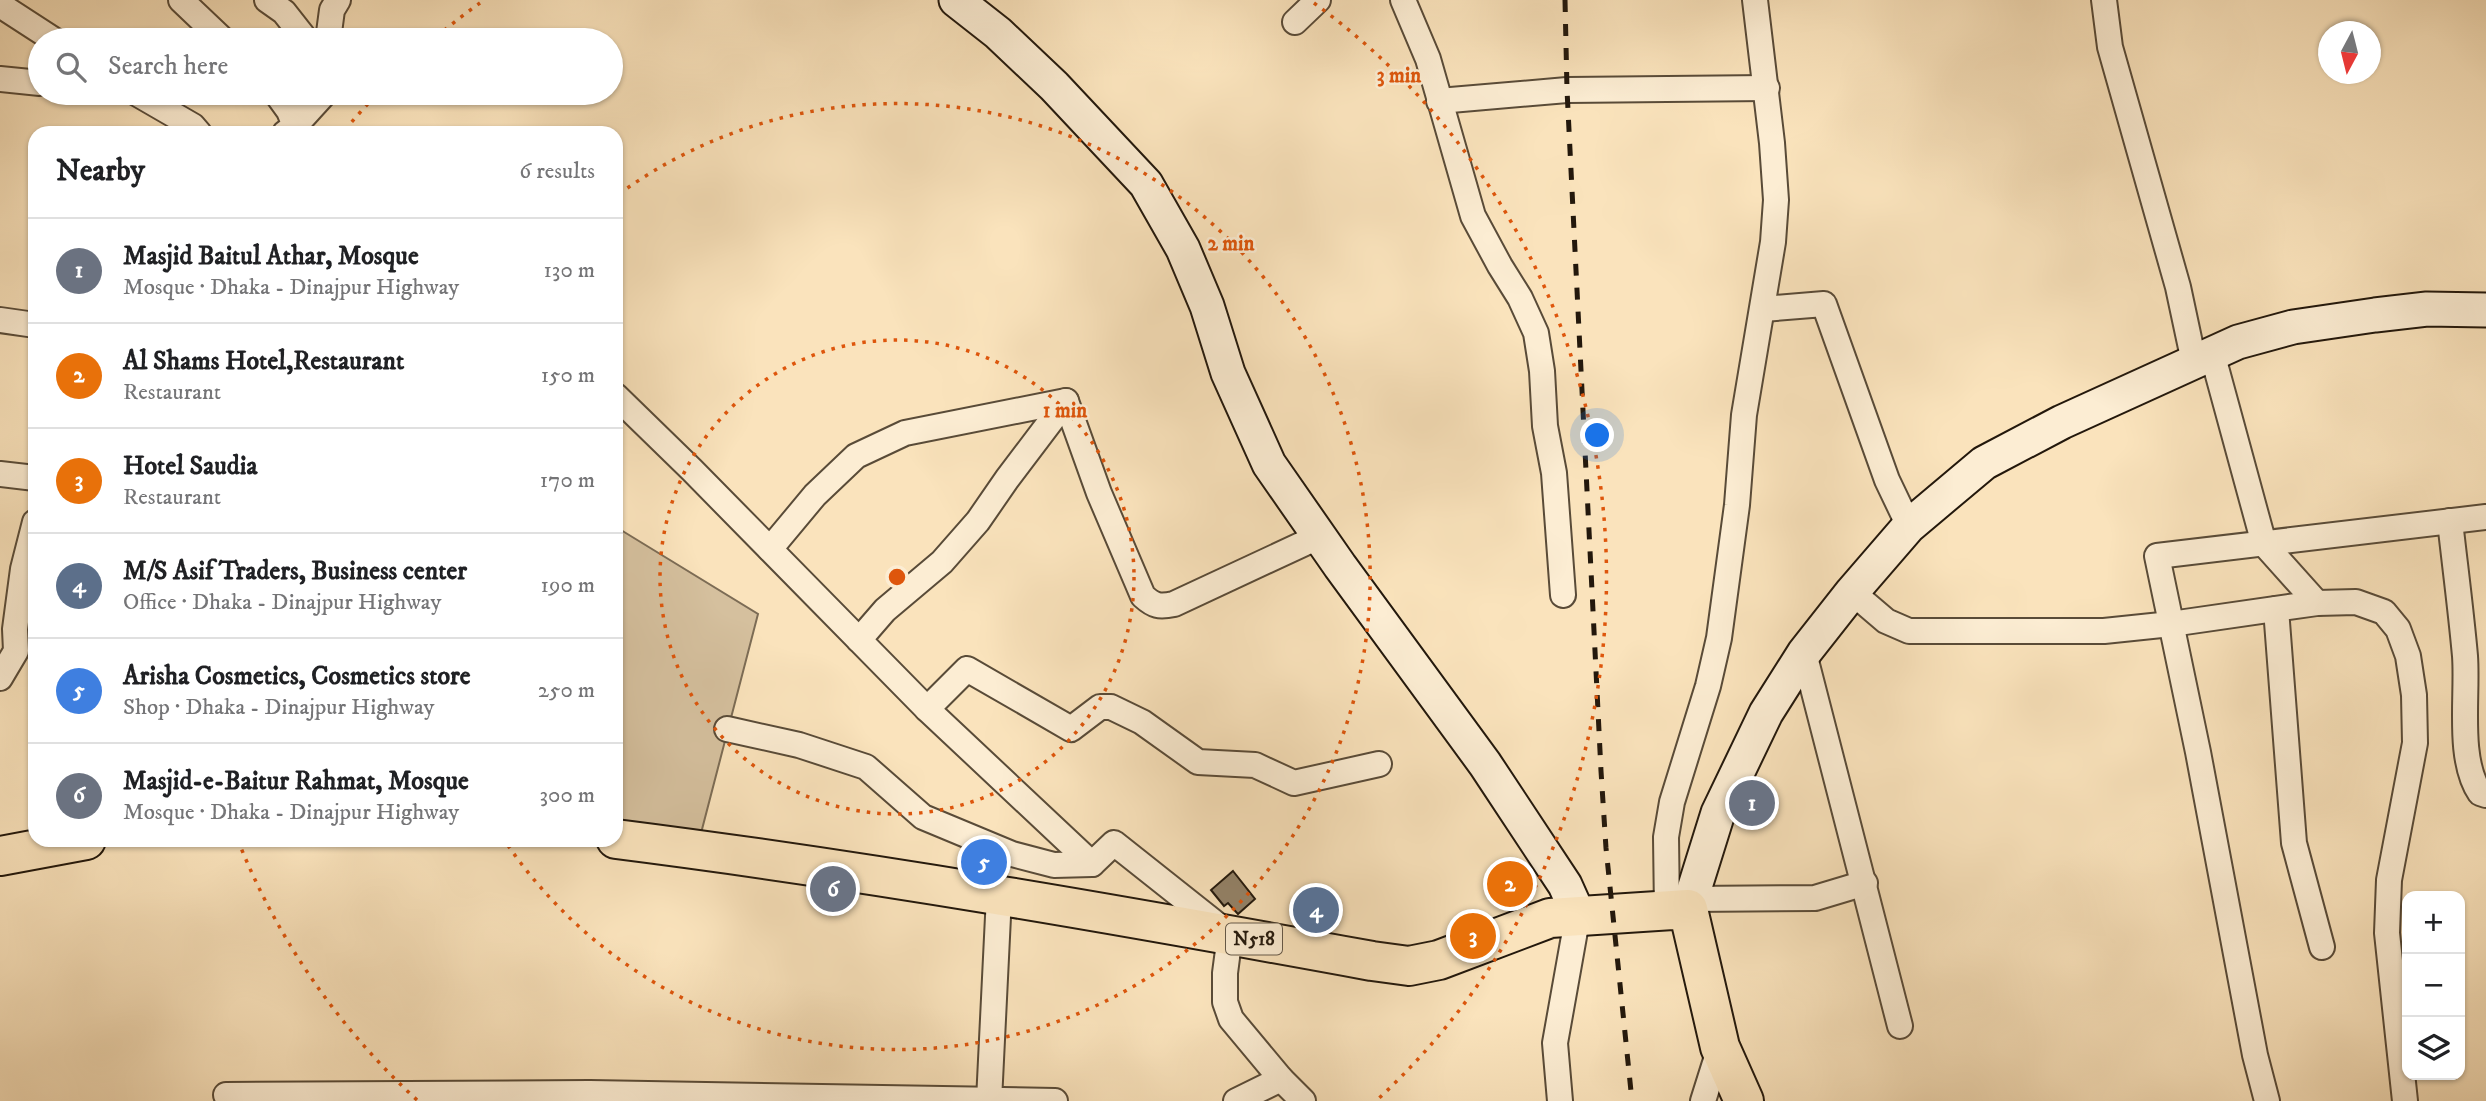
<!DOCTYPE html>
<html lang="en">
<head>
<meta charset="utf-8">
<style>
  :root { --surface:#fff; --page:#f2f2f2; --text:#202124; --muted:#757577; --line:#e0e0e0; --accent:#7c3aed }
  body { margin:0; font-family:"IM FELL DW Pica",serif; background:var(--page); color:var(--text) }
  .controls { position:absolute; right:21px; bottom:21px; display:grid; overflow:hidden; border-radius:14px; box-shadow:0 2px 5px #0004 }
  .controls button { width:63px; height:63px; display:grid; place-items:center; padding:0; border:0; border-bottom:2px solid var(--line); background:var(--surface); color:var(--text); font:35px sans-serif }
  .compass { position:absolute; left:2318px; top:21px; width:63px; height:63px; border-radius:50%; background:var(--surface); box-shadow:0 2px 5px #0004; rotate:187deg }
  .you { position:absolute; left:1598px; top:436px; width:24px; height:24px; margin:-18px; border:5px solid #fff; border-radius:50%; background:#1a73e8; box-shadow:0 0 0 10px #1a73e833 }
  .badge { display:grid; place-items:center; width:46px; height:46px; border-radius:50%; background:var(--accent); color:#fff; font-size:23px; font-weight:700 }
  .pin { position:absolute; translate:-50% -50%; border:4px solid #fff; box-shadow:0 2px 7px #0006 }
  .list { margin:0; padding:0; list-style:none }
  h2 { display:flex; justify-content:space-between; align-items:center; height:91px; margin:0; padding:0 28px; font-size:30px }
  h2 small { font-size:23px; font-weight:400; color:var(--muted) }
  .list li { display:grid; grid-template-columns:46px 1fr auto; gap:21px; align-items:center; box-sizing:border-box; height:105px; padding:0 28px; border-top:2px solid var(--line) }
  .list b { display:block; font-size:26px; white-space:nowrap }
  .list p { margin:0; font-size:23px; white-space:nowrap; color:var(--muted) }
  .list em { font-size:23px; font-style:normal; color:var(--muted) }
  .icon { flex:none; width:38px; height:38px; fill:none; stroke:currentColor; stroke-width:2; stroke-linecap:round; stroke-linejoin:round }
  .map { position:relative; flex:none; width:2486px; height:1101px; overflow:hidden }
  .search { position:absolute; background:var(--surface); box-shadow:0 2px 5px #0004; left:28px; top:28px; width:595px; height:77px; display:flex; align-items:center; gap:18px; box-sizing:border-box; padding:0 24px; border-radius:38px; color:var(--muted); font-size:26px }
  .panel { position:absolute; background:var(--surface); box-shadow:0 2px 5px #0004; left:28px; top:126px; width:595px; height:721px; border-radius:21px }
  .map>svg:first-child { display:block }
  .green { fill:#d5c09e; stroke:#7c6c55; stroke-width:2 }
  .building { fill:#938268; stroke:#23180c; stroke-width:2 }
  .lines { fill:none; stroke-linecap:round; stroke-linejoin:round }
  .street-casing { stroke:#594b38; stroke-width:28 }
  .secondary-casing { stroke:#23180c; stroke-width:37 }
  .highway-casing { stroke:#23180c; stroke-width:42 }
  .street { stroke:#fcedd3; stroke-width:24 }
  .secondary { stroke:#fcedd3; stroke-width:33 }
  .highway { stroke:#fae3bc; stroke-width:38 }
  .rail { stroke:#23180c; stroke-width:5; stroke-dasharray:12 12; stroke-linecap:butt }
  .ring { fill:none; stroke:#de560c; stroke-width:3.5; stroke-dasharray:3.5 7 }
  .labels { text-anchor:middle; dominant-baseline:central; stroke-width:5; stroke-linejoin:round; paint-order:stroke }
  .shield { fill:#fcedd3; stroke:#645848; stroke-width:2 }
  .shield-label { font-size:19px; font-weight:bold; fill:#23180c }
  .centre { fill:#de560c; stroke:#fcedd3; stroke-width:3.5 }
  .ring-label { font-size:21px; text-anchor:middle; font-weight:bold; fill:#de560c; stroke:#fcedd3; stroke-width:5; stroke-linejoin:round; paint-order:stroke }
</style>
</head>
<body>
<div class="map">
<svg width="2486" height="1101" viewBox="0 0 2486 1101">
  <rect width="100%" height="100%" fill="#fae3bc"/>
  <filter id="stains"><feTurbulence type="fractalNoise" baseFrequency=".00286" numOctaves="4"/><feColorMatrix values="0 0 0 0 .2 0 0 0 0 .09 0 0 0 0 .02 0 0 0 .5 -.17"/></filter>
  <radialGradient id="worn" r=".72"><stop offset=".6" stop-color="#630" stop-opacity="0"/><stop offset="1" stop-color="#630" stop-opacity=".3"/></radialGradient>
  <!-- green -->
  <path class="green" d="M616,527L758,614L700,837L616,823Z"/>
  <!-- building -->
  <path class="building" d="M1233,871L1255,899L1238,914L1228,903L1224,906L1211,890Z"/>
  <g class="lines">
    <defs>
      <g id="street">
        <path d="M181,0L223,40"/>
        <path d="M267,0L284,12L306,40"/>
        <path d="M1403,0L1428,59L1473,216L1500,266L1520,298L1536,333L1542,371L1545,426L1554,473L1563,595"/>
        <path d="M2104,0L2110,47L2178,287L2194,362"/>
        <path d="M0,5L54,40"/>
        <path d="M1295,22L1318,0"/>
        <path d="M328,40L332,10L338,0"/>
        <path d="M0,79L40,83"/>
        <path d="M136,93L193,126L199,133"/>
        <path d="M276,93L289,111L295,126L285,133"/>
        <path d="M1439,101L1567,90L1767,88"/>
        <path d="M295,126L325,93"/>
        <path d="M1763,309L1824,304L1887,480L1909,526"/>
        <path d="M0,320L35,325"/>
        <path d="M2212,353L2264,544L2317,603"/>
        <path d="M616,396L692,470L927,709L1092,864L1114,843L1230,935L1225,973V1002L1231,1019L1281,1079L1303,1101"/>
        <path d="M0,474L35,478"/>
        <path d="M2450,521C2455,566 2461,611 2465,656C2468,696 2457,759 2480,793L2486,795"/>
        <path d="M770,549L815,495L856,456L905,433L1066,401L1099,493L1143,596C1154,606 1159,607 1174,604L1320,536"/>
        <path d="M1852,592L1886,621L1909,631H2104L2171,624L2317,603L2356,602L2384,612L2398,629L2408,656L2414,695L2415,743L2389,880L2387,933L2405,1101"/>
        <path d="M2276,609L2294,843L2322,947"/>
        <path d="M859,640L885,610L942,562L978,521L1007,479L1066,401"/>
        <path d="M1804,653L1900,1026"/>
        <path d="M0,678L16,651L15,629L23,569L35,522"/>
        <path d="M927,709L967,669L1071,729L1100,707H1111L1142,722L1198,762L1255,765L1294,783L1379,764"/>
        <path d="M727,729L799,745L866,767L923,817L1012,854L1054,865L1092,864"/>
        <path d="M1690,899L1815,898L1865,883"/>
        <path d="M1667,911L1666,837L1672,802L1708,686L1719,638L1737,505L1744,415L1773,242L1776,200L1772,143L1755,0"/>
        <path d="M226,1095L590,1093L1055,1101"/>
        <path d="M989,1101L999,896"/>
        <path d="M1236,1101L1281,1079"/>
        <path d="M1560,1101L1555,1043L1578,914"/>
        <path d="M1703,1101L1720,1047"/>
        <path d="M2267,1101L2255,1055L2198,752L2157,556L2486,517"/>
      </g>
      <g id="secondary">
        <path d="M956,0L998,33L1054,86L1146,184L1183,249L1207,306L1228,373L1269,464L1340,566L1485,764L1565,885L1578,914"/>
        <path d="M1688,909L1718,813L1766,713L1804,653L1852,592L1909,526L1984,463L2062,422L2238,342L2293,327L2375,315L2427,309L2486,310"/>
      </g>
      <g id="highway">
        <path d="M616,839C869,871 1121,915 1372,961L1409,966L1439,960L1550,918L1688,909L1720,1047L1744,1101"/>
        <path d="M0,856L86,840"/>
      </g>
    </defs>
    <!-- street casing -->
    <use href="#street" class="street-casing"/>
    <!-- secondary casing -->
    <use href="#secondary" class="secondary-casing"/>
    <!-- highway casing -->
    <use href="#highway" class="highway-casing"/>
    <!-- street -->
    <use href="#street" class="street"/>
    <!-- secondary -->
    <use href="#secondary" class="secondary"/>
    <!-- highway -->
    <use href="#highway" class="highway"/>
    <!-- rail -->
    <path class="rail" d="M1565,0L1567,90L1601,771L1606,848L1632,1101"/>
  </g>
  <!-- distance rings -->
  <g class="ring">
    <circle cx="897" cy="577" r="237"/>
    <path d="M619 194A473 473 0 1 1 505 841"/>
    <path d="M417 1100A710 710 0 0 1 239 843M345 130A710 710 0 0 1 378 93M436 37A710 710 0 0 1 480 3M1314 3A710 710 0 0 1 1377 1100"/>
  </g>
  <g class="labels">
    <!-- shield labels -->
    <rect class="shield" x="1226" y="923.5" width="56" height="31" rx="5"/>
    <g class="shield-label">
      <text x="1254" y="939">N518</text>
    </g>
  </g>
  <circle cx="897" cy="577" r="10" class="centre"/>
  <g class="ring-label">
    <text x="1399" y="82">3 min</text>
    <text x="1231" y="250">2 min</text>
    <text x="1065" y="417">1 min</text>
  </g>
  <rect width="100%" height="100%" filter="url(#stains)"/>
  <rect width="100%" height="100%" fill="url(#worn)"/>
</svg>
<div class="controls">
<button>+</button>
<button>−</button>
<button><svg class="icon" aria-label="layers" viewBox="0 0 24 24"><path d="M12 4l9 5-9 5-9-5zM3 14l9 5 9-5"/></svg></button>
</div>
<svg class="compass" viewBox="-18 -18 36 36"><path d="M0-13l5 13h-10z" fill="#e53935"/><path d="M0 13l5-13h-10z" fill="#757577"/></svg>
<div class="you"></div>
<div class="pin badge" style="left:1752px;top:803px;background:#6b7280">1</div>
<div class="pin badge" style="left:1510px;top:884px;background:#e8710a">2</div>
<div class="pin badge" style="left:1473px;top:936px;background:#e8710a">3</div>
<div class="pin badge" style="left:1316px;top:910px;background:#5c6f8a">4</div>
<div class="pin badge" style="left:984px;top:862px;background:#3f7fe0">5</div>
<div class="pin badge" style="left:833px;top:889px;background:#6b7280">6</div>
<div class="search"><svg class="icon" aria-label="search" viewBox="0 0 24 24"><circle cx="10" cy="10" r="6"/><path d="M15 15l6 6"/></svg>Search here</div>
<section class="panel">
<h2>Nearby<small>6 results</small></h2>
<ul class="list">
<li><span class="badge" style="background:#6b7280">1</span><div><b>Masjid Baitul Athar, Mosque</b><p>Mosque · Dhaka - Dinajpur Highway</p></div><em>130 m</em></li>
<li><span class="badge" style="background:#e8710a">2</span><div><b>Al Shams Hotel,Restaurant</b><p>Restaurant</p></div><em>150 m</em></li>
<li><span class="badge" style="background:#e8710a">3</span><div><b>Hotel Saudia</b><p>Restaurant</p></div><em>170 m</em></li>
<li><span class="badge" style="background:#5c6f8a">4</span><div><b>M/S Asif Traders, Business center</b><p>Office · Dhaka - Dinajpur Highway</p></div><em>190 m</em></li>
<li><span class="badge" style="background:#3f7fe0">5</span><div><b>Arisha Cosmetics, Cosmetics store</b><p>Shop · Dhaka - Dinajpur Highway</p></div><em>250 m</em></li>
<li><span class="badge" style="background:#6b7280">6</span><div><b>Masjid-e-Baitur Rahmat, Mosque</b><p>Mosque · Dhaka - Dinajpur Highway</p></div><em>300 m</em></li>
</ul>
</section>
</div>
</body>
</html>
